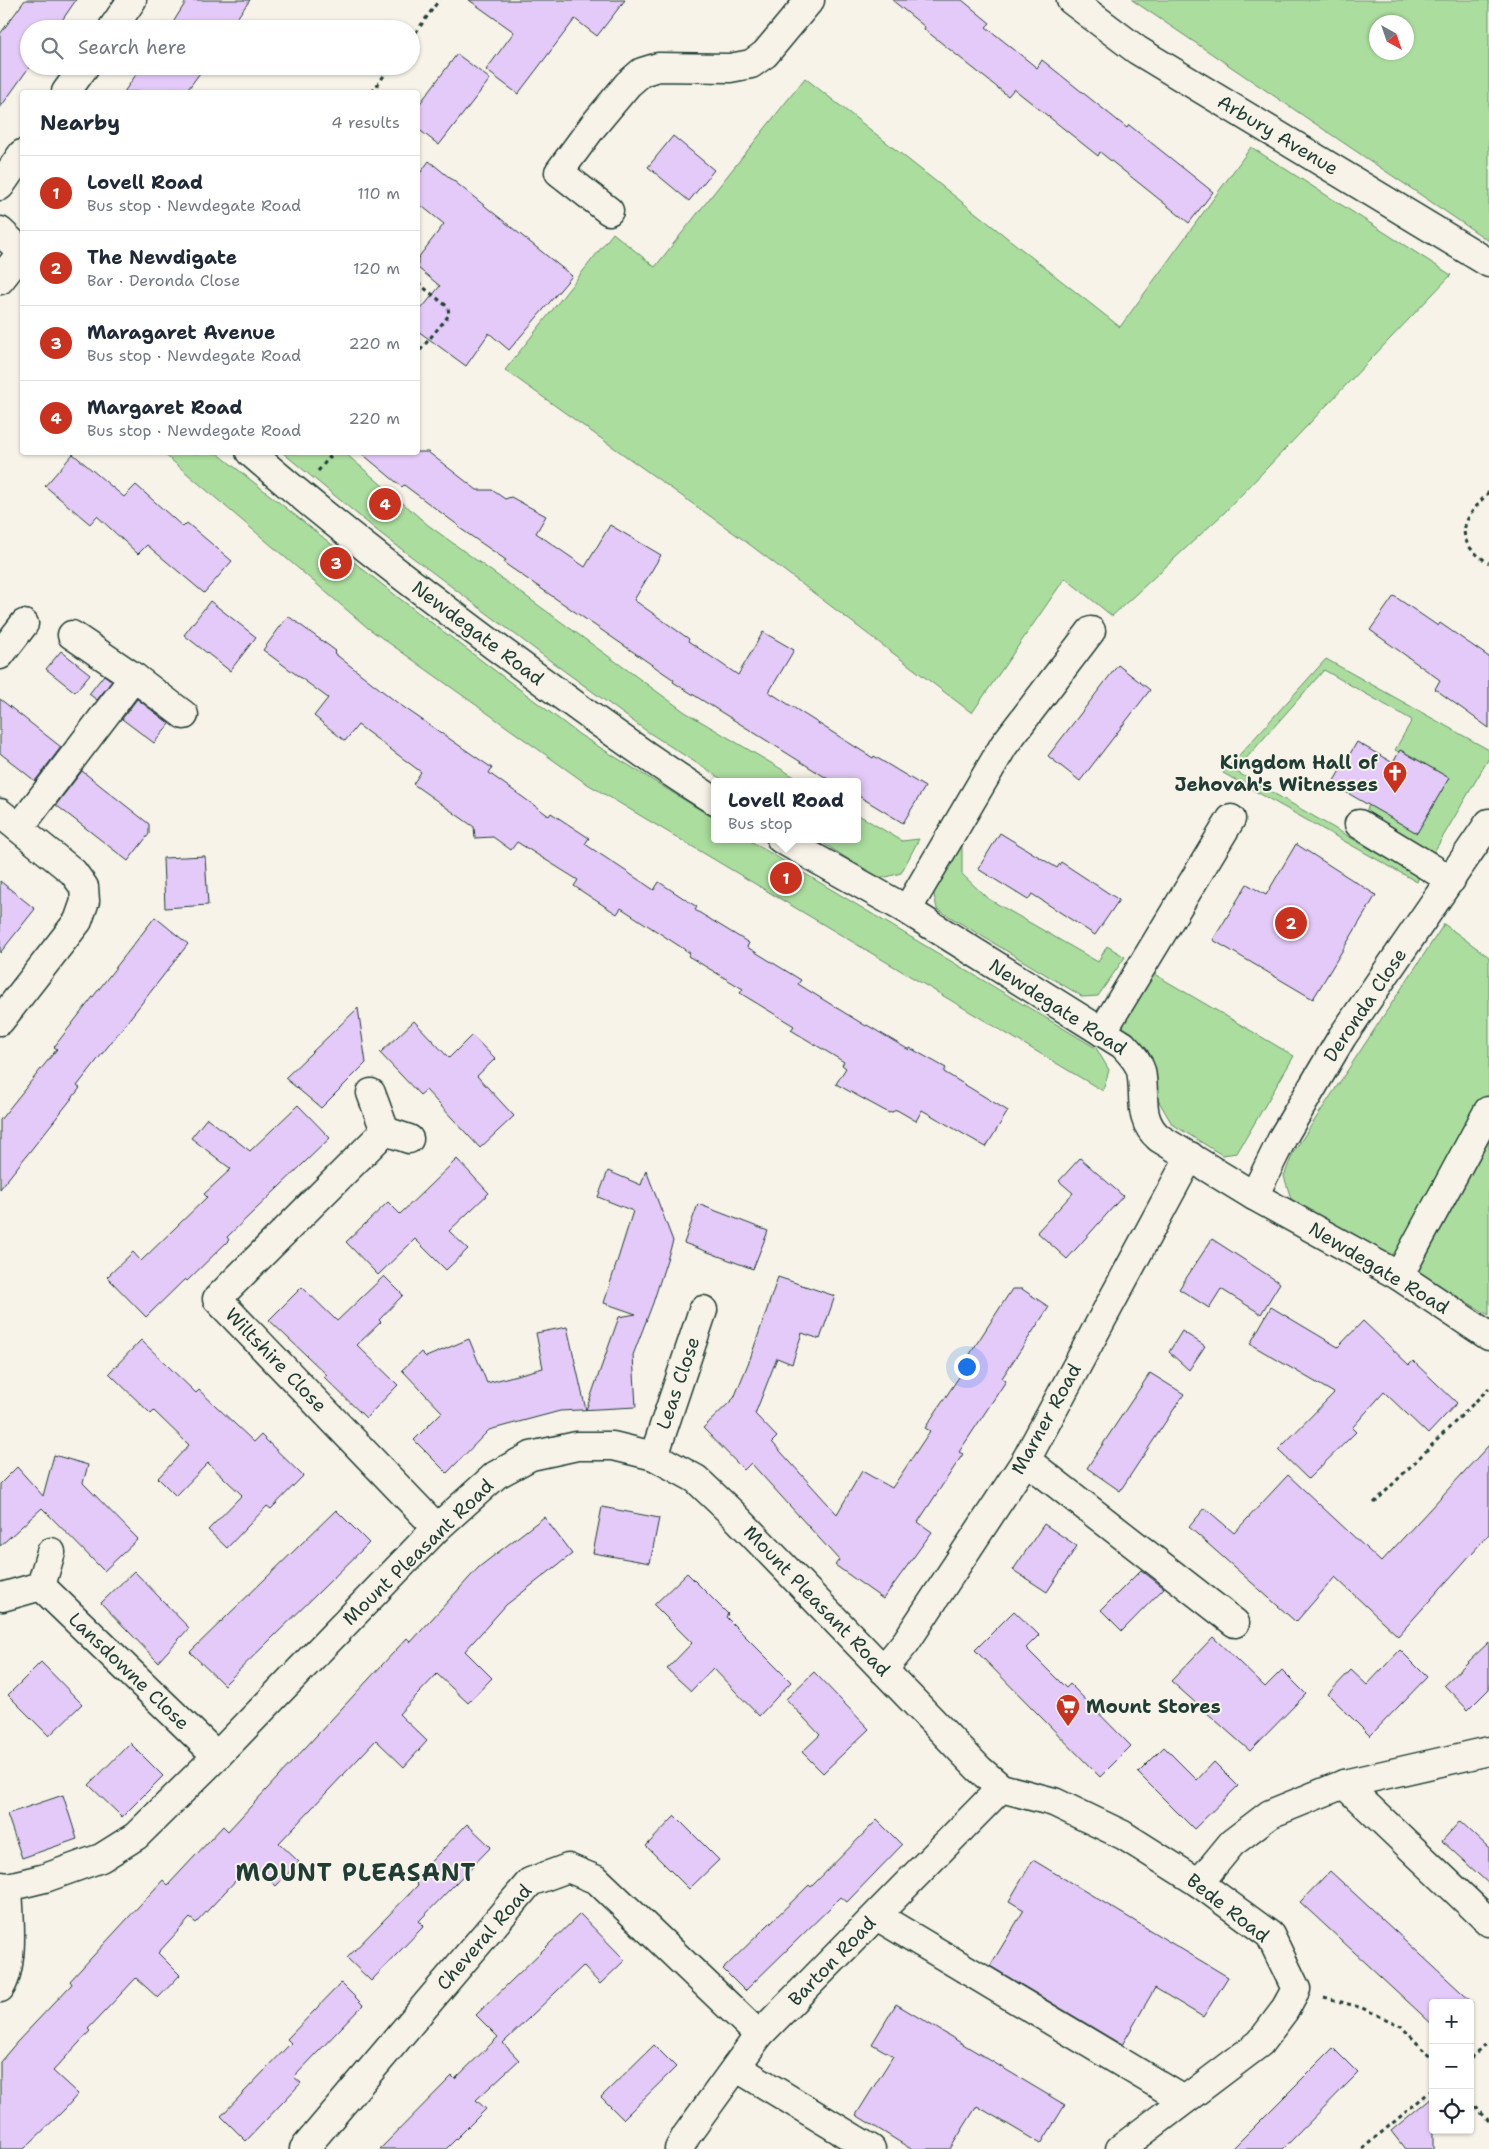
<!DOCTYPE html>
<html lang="en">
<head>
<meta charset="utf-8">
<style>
  :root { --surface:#fff; --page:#f2f2f3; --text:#1f2937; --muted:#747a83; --line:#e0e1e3; --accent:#c8321e }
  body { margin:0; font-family:"Shantell Sans",sans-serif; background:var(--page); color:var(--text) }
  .controls { position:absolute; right:15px; bottom:15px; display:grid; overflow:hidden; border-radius:5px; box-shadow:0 1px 4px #0004 }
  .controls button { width:45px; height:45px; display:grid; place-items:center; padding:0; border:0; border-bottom:1px solid var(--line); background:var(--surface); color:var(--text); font:25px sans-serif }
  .compass { position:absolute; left:1369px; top:15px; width:45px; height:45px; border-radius:50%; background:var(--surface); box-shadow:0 1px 4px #0004; rotate:140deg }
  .you { position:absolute; left:966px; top:1366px; width:18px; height:18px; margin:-12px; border:4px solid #fff; border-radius:50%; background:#1a73e8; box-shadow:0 0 0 8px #1a73e833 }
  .badge { display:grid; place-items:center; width:32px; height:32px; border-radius:50%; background:var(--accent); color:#fff; font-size:16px; font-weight:700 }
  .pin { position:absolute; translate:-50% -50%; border:2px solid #fff; box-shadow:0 1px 5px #0006 }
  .popup { position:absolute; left:711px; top:778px; width:150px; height:65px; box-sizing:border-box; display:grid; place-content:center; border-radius:5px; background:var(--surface); filter:drop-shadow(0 1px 4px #0005); font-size:16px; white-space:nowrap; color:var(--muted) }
  .popup b { font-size:19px; color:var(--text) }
  .popup::after { content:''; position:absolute; left:50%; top:100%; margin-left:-10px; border:10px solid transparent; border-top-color:var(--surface) }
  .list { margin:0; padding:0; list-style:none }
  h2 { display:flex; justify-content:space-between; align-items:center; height:65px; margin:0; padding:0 20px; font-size:21px }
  h2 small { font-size:16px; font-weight:400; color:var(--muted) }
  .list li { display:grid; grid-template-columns:32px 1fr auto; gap:15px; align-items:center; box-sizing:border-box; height:75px; padding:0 20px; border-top:1px solid var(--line) }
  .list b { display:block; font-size:19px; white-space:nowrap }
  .list p { margin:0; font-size:16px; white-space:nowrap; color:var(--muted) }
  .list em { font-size:16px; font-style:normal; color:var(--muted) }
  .icon { flex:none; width:28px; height:28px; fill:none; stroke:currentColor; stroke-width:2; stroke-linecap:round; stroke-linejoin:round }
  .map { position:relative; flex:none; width:1489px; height:2149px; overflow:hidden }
  .search { position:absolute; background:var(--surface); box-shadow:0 1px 4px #0004; left:20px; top:20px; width:400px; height:55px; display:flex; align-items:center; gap:12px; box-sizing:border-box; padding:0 18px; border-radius:28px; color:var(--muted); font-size:19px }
  .panel { position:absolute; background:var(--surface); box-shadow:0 1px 4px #0004; left:20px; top:90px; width:400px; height:365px; border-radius:5px }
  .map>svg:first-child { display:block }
  .green { fill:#abdd9e; stroke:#658d69; fill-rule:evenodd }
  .building { fill:#e4caf9; stroke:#1f3d34 }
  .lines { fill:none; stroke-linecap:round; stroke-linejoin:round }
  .minor-casing { stroke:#1f3d34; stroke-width:31 }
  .path { stroke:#1f3d34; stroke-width:3; stroke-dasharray:4 4; stroke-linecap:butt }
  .minor { stroke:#f7f3e8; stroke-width:28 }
  .labels { text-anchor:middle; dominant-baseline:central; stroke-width:4; stroke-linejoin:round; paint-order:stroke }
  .street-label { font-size:19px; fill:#1f3d34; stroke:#f7f3e8 }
  .poi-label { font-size:19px; font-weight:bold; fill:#1f3d34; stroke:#f7f3e8; text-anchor:end }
  .district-label { font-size:24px; font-weight:bold; letter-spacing:1px; fill:#1f3d34; stroke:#f7f3e8 }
</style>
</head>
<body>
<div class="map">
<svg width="1489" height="2149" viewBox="0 0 1489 2149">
  <rect width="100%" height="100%" fill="#f7f3e8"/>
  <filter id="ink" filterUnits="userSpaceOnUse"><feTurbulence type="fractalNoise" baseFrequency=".02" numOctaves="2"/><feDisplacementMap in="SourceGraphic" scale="10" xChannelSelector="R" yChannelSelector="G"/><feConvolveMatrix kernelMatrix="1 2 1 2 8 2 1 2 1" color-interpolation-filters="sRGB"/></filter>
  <g filter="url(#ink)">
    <!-- green -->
    <g class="green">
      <path d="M1132,0H1489V241ZM1376,22H1406V52H1376Z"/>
      <path d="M805,78L1120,327L1251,147L1451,275L1224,513L1112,616L1065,578L972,713L745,541L505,370L613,233L655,267Z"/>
      <path d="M163,453H217L399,598L580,735L715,819V839H747L1096,1048L1109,1070L1103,1091L584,782L368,628Z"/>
      <path d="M283,453H345L428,525L685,712L803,782H726L648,732L556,665L380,533Z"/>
      <path d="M1326,659L1489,750V758L1434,852L1366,811L1369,805L1417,833L1449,778L1401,750L1399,752L1395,750L1412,720L1324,670L1235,771L1419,877L1417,882L1223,773Z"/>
      <path d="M857,814L902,841L919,839L901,873L879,879L817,839H857Z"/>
      <path d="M962,846V874L987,898L1098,962L1107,946L1125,957L1098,996L1083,997L937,909L933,890Z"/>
      <path d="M1444,924L1489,957V1315L1291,1199L1284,1176L1293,1153Z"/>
      <path d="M1144,968L1294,1056L1237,1153L1222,1155L1172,1124L1158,1100L1154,1067L1140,1047L1116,1023Z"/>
    </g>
    <!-- building -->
    <g class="building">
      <path d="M25,0H76L56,29H29V66H30L0,108V34Z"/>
      <path d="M187,0H250L229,29H169Z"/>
      <path d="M469,0H625L597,36L575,19L518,94L486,70L514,32Z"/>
      <path d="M892,0H962L990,23L986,27L1037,68L1042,60L1127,128L1129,125L1213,192L1189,223L1100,152L1098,156L1014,89L1008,96L924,29L925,27Z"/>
      <path d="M457,54L490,79L439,145L418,129V106Z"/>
      <path d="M142,66H205L186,92H124Z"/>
      <path d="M673,136L714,170L689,201L648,167Z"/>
      <path d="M429,161L572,276L509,350L489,333L466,366L418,331V313L440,286L418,268V258L444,224L418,203V176Z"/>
      <path d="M360,452H428L477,490H492L505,499L511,497L546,516L536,533L585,567L610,525L661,555L634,600L689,639L688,641L738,675L763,632L794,650L769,692L873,758L874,756L925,787L903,823L857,795V782H833L673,682L674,680L504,563L506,560L458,527L459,526L404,485L402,487Z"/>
      <path d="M73,454L124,497L136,485L183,527L187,523L232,561L204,593L147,545L138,554L97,516L90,524L45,486Z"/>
      <path d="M1394,596L1438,626L1440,623L1489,657V728L1435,689L1440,680L1370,630Z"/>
      <path d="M210,601L256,637L230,671L184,635Z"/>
      <path d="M288,616L336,651L334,653L399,704L492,768L489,773L549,816L551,813L589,838L585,844L654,890L659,882L697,907L695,910L749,943L747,947L801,980L798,984L866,1026L867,1025L909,1050L910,1048L946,1068L944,1072L1008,1111L986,1147L922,1110L916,1121L897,1110L889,1113L836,1084L846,1068L842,1065L844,1062L791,1030L794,1026L740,993L743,989L688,956L690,953L621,908L617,914L595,900L574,886L578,880L517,842L511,850L493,837L475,838L474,827L413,784L421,772L358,725L345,741L314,716L328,698L263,650Z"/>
      <path d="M61,651L90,674L75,692L46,669Z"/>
      <path d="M1118,665L1150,690L1080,781L1048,756Z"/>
      <path d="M104,675L112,681L97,700L89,694Z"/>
      <path d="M0,699L61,747L35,781L0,753Z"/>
      <path d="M137,699L170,724L154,743L122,719Z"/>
      <path d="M1357,742L1393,763L1400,750L1449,778L1417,833L1332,784Z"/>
      <path d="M82,771L149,824V834L128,861L56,805Z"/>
      <path d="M1000,833L1057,868L1061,862L1119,900L1095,935L1032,894L1028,900L978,869Z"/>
      <path d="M1296,844L1376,895L1313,999L1213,940L1247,884L1266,895Z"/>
      <path d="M205,856L208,905L165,908L163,858Z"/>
      <path d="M0,881L35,909L0,953Z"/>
      <path d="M155,917L188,944L77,1086L80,1088L0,1189V1120L57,1049L54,1047Z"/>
      <path d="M358,1008L366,1063L321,1108L285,1078Z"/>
      <path d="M414,1021L449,1058L472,1035L495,1059L477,1076L514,1116L480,1148L426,1090L420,1095L380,1053Z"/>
      <path d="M298,1105L330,1138L227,1237L229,1240L187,1281L185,1279L146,1317L107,1277L133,1252L141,1261L207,1197L204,1194L231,1169L191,1138L207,1118L250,1151Z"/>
      <path d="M1080,1158L1123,1196L1067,1259L1037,1232L1073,1193L1059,1181Z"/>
      <path d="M457,1159L489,1193L449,1231L468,1249L446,1270L415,1239L378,1275L346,1242L388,1202L400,1214Z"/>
      <path d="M646,1170L673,1241L653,1303L633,1355L636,1407L560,1411L489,1430L447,1473L414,1440L442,1412L402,1370L421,1352L426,1357L469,1339L487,1383L543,1368L536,1333L567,1327L586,1410L619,1317L636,1314L604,1303L633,1211L598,1197L608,1171L641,1185Z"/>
      <path d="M698,1204L768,1231L753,1269L684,1243Z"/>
      <path d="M1212,1239L1280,1283L1261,1314L1221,1289L1209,1308L1179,1289Z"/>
      <path d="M384,1276L403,1295L379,1320L381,1322L357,1345L398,1385L366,1418L324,1377L327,1375L269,1320L302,1287L337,1321Z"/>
      <path d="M778,1277L835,1296L820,1339L802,1333L792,1364L777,1358L755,1414L777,1437L772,1442L837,1514L862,1471L892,1488L930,1431L925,1428L973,1356L970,1354L1012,1289H1022L1049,1307L1002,1378L1006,1381L959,1452L963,1454L918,1522L932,1532L883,1599L835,1565L839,1560L751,1463L744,1470L703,1428L734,1398L750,1359Z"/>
      <path d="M1271,1307L1338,1347L1363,1321L1409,1365L1413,1361L1457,1403L1428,1434L1384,1392L1352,1428L1356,1432L1308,1479L1278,1450L1334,1393L1250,1344Z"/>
      <path d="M1182,1331L1205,1346L1189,1370L1169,1352Z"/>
      <path d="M141,1340L196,1393L199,1390L254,1442L261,1435L303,1476L271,1509L267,1506L227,1548L208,1530L242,1495L208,1463L176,1496L158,1478L189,1445L154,1411L151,1414L109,1373Z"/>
      <path d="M1150,1373L1184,1394L1120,1491L1087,1468Z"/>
      <path d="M1489,1445V1534L1398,1636L1335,1577L1296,1622L1189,1527L1205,1508L1234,1533L1288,1475L1381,1562Z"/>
      <path d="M54,1455L88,1465L83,1483L138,1539L104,1571L42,1508L0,1546V1484L17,1467L43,1496Z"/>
      <path d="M602,1507L659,1518L650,1563L593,1553Z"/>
      <path d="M336,1510L369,1543L224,1685L190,1652Z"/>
      <path d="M544,1517L572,1554L506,1605L465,1651L492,1678L468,1703L437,1674L399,1714L427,1741L404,1767L376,1740L279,1843L299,1862L276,1886L252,1863L196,1923L190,1918L158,1953L180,1975L158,1998L136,1978L88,2029L90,2031L53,2071L78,2094L65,2109L24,2149H0V2062L17,2042L72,1984L70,1981L163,1880L168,1885L223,1826L228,1831L407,1638L411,1642L479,1567Z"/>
      <path d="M1044,1524L1077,1546L1047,1592L1013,1570Z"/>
      <path d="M1141,1570L1164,1588L1122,1631L1101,1610Z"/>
      <path d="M134,1571L189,1628L158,1662L101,1603Z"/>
      <path d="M687,1573L728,1614L726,1617L791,1682L759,1716L713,1668L691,1691L667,1669L692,1643L654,1605Z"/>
      <path d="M1014,1611L1039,1635L1026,1648L1066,1688L1070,1684L1131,1746L1100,1777L975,1650Z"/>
      <path d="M1213,1637L1265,1687L1282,1670L1306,1694L1250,1751L1171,1681Z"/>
      <path d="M1489,1642V1689L1468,1710L1444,1685Z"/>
      <path d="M1400,1650L1427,1677L1370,1736L1328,1694L1351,1670L1367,1685Z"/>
      <path d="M41,1662L82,1704L49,1736L8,1695Z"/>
      <path d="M814,1672L869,1729L823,1773L802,1752L820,1735L786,1699Z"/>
      <path d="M130,1743L163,1776L122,1817L89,1785Z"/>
      <path d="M1164,1747L1197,1780L1214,1762L1238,1786L1194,1829L1138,1773Z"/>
      <path d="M63,1795L77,1839L22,1858L7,1814Z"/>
      <path d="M675,1816L719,1860L689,1889L646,1846Z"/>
      <path d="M877,1820L902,1845L847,1902L841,1897L745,1991L723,1969L809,1885L811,1887Z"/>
      <path d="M1460,1821L1489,1848V1884L1442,1841Z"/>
      <path d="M467,1824L491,1847L419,1921L424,1926L371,1981L347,1958L418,1885L413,1880Z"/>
      <path d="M1033,1860L1228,1977L1203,2017L1155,1988L1122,2045L990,1966L1024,1910L1009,1901Z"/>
      <path d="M1330,1871L1473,2003H1433V2025L1300,1902Z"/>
      <path d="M580,1914L625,1960L600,1984L583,1966L503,2043L519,2060L476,2100L486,2109L446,2149H380L452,2076L455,2079L498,2037L476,2015Z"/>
      <path d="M341,1983L363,2005L294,2077L301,2083L246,2141L221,2116L291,2043L287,2039Z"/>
      <path d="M896,2004L1065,2105L1041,2144L977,2106L950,2149H911L856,2115L893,2056L872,2044Z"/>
      <path d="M654,2045L676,2067L623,2119L601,2097Z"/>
      <path d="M1333,2048L1358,2073L1283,2149H1232Z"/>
      <path d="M1433,2096V2149H1405L1391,2131Z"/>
    </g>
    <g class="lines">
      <defs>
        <g id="minor">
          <path d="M1071,0L1137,50L1489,263"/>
          <path d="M112,29L132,0"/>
          <path d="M66,92L85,66"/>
          <path d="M0,186L22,154"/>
          <path d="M609,211L559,172L593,126L628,84L642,72L658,67L730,68L751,64L765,54L810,0"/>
          <path d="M0,231L22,252"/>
          <path d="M0,280L22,252"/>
          <path d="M250,452C329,521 412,584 496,647C568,700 639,753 715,801"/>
          <path d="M72,635L134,677L184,715"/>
          <path d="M0,655L24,624"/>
          <path d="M0,813L73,872L84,887L85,901L78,921L0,1021"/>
          <path d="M1359,824L1451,880"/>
          <path d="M19,828L134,677"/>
          <path d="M781,839L907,910L1123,1045C1130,1053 1138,1060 1141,1071C1146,1096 1137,1119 1159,1138L1254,1196L1399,1276L1489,1336"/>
          <path d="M907,910L1004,745L1091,631"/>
          <path d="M1102,1032L1231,819"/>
          <path d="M371,1093L385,1131L409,1139"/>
          <path d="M385,1131L217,1299L437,1528"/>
          <path d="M1254,1196L1283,1137L1342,1037L1489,823"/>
          <path d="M1399,1276L1488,1111"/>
          <path d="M654,1456L703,1310"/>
          <path d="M1026,1460L1235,1623"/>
          <path d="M41,1586L217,1756"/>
          <path d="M2,1597L41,1586L51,1552"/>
          <path d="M883,1670L906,1642L1026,1460L1190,1156"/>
          <path d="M1344,1784L1489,1922"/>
          <path d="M1199,1883L1232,1843L1270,1814L1344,1784L1489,1751"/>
          <path d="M0,1886L8,1887L45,1878L101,1858L136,1836L217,1756L437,1528L496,1475L531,1456L577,1446H613L654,1456L696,1479L733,1514L979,1769L1001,1788L1054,1802L1123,1835L1199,1883L1270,1935L1296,1989L1284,2011L1260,2043L1120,2149"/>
          <path d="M877,1916L1184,2100"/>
          <path d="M0,1988C15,1965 9,1914 8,1887"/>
          <path d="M736,2067L871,2149"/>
          <path d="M304,2149L530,1882L568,1868L597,1880L759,2035"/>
          <path d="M679,2149L686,2136L759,2035L1001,1788"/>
        </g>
      </defs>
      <!-- minor casing -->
      <use href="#minor" class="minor-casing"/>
      <!-- path -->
      <g class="path">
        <path d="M411,39L439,0"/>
        <path d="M372,92L391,66"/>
        <path d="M418,283L448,307L449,315L418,353"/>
        <path d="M318,471L334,452"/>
        <path d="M1489,492C1464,518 1449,539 1489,563"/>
        <path d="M1374,1503L1489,1388"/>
        <path d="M1324,1997L1362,2008L1401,2026L1433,2060"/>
        <path d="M1470,2058L1489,2043"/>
        <path d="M1470,2101L1489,2121"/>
        <path d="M1362,2149L1433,2089"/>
      </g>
      <!-- minor -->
      <use href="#minor" class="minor"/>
    </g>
  </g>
  <!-- icons -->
  <defs>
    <symbol id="church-pin" viewBox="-11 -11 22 30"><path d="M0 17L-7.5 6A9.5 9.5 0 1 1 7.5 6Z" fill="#c8321e" stroke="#f7f3e8"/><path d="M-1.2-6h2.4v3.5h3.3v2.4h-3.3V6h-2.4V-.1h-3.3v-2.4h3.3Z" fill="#fff"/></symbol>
    <symbol id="supermarket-pin" viewBox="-11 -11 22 30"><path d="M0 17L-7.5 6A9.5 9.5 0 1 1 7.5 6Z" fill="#c8321e" stroke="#f7f3e8"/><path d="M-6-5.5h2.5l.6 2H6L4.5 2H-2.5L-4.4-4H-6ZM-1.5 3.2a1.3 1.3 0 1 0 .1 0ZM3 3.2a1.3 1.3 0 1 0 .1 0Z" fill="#fff"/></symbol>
  </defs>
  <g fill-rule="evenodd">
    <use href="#church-pin" x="1381" y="759" width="28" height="38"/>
    <use href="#supermarket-pin" x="1054" y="1692" width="28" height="38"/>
  </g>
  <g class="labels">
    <!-- street labels -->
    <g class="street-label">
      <text transform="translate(1278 135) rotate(31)">Arbury Avenue</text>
      <text transform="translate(478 633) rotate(37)">Newdegate Road</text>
      <text transform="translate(1365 1005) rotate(-56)">Deronda Close</text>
      <text transform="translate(1058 1007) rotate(33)">Newdegate Road</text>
      <text transform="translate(1379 1268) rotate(31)">Newdegate Road</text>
      <text transform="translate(276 1360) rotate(46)">Wiltshire Close</text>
      <text transform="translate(678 1383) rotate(-71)">Leas Close</text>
      <text transform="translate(1046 1419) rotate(-61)">Marner Road</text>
      <text transform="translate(418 1552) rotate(-44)">Mount Pleasant Road</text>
      <text transform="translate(817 1601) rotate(46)">Mount Pleasant Road</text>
      <text transform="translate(129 1671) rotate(44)">Lansdowne Close</text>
      <text transform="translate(1228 1908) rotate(38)">Bede Road</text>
      <text transform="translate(484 1937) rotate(-49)">Cheveral Road</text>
      <text transform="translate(832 1961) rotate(-46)">Barton Road</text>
    </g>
    <!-- poi labels -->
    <g class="poi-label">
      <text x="1378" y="762">Kingdom Hall of<tspan x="1378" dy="22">Jehovah's Witnesses</tspan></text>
      <text x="1086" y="1706" text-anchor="start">Mount Stores</text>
    </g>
    <!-- district labels -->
    <g class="district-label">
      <text x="356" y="1873">MOUNT PLEASANT</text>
    </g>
  </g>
</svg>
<div class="controls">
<button>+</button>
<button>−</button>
<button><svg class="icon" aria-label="locate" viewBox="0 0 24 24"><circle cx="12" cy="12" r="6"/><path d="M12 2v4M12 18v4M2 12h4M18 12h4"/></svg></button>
</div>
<svg class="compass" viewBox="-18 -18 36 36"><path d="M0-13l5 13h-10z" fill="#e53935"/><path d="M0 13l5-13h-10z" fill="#747a83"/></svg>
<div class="you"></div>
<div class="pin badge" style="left:786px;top:878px">1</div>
<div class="popup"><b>Lovell Road</b>Bus stop</div>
<div class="pin badge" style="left:1291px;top:923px">2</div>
<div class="pin badge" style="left:336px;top:563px">3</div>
<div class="pin badge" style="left:385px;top:504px">4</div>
<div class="search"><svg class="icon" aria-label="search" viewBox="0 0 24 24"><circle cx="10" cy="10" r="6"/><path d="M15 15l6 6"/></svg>Search here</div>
<section class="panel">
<h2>Nearby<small>4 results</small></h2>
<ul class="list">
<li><span class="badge">1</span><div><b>Lovell Road</b><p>Bus stop · Newdegate Road</p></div><em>110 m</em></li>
<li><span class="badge">2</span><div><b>The Newdigate</b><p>Bar · Deronda Close</p></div><em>120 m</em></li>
<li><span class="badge">3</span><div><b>Maragaret Avenue</b><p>Bus stop · Newdegate Road</p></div><em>220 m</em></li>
<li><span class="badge">4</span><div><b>Margaret Road</b><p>Bus stop · Newdegate Road</p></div><em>220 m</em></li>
</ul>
</section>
</div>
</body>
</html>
